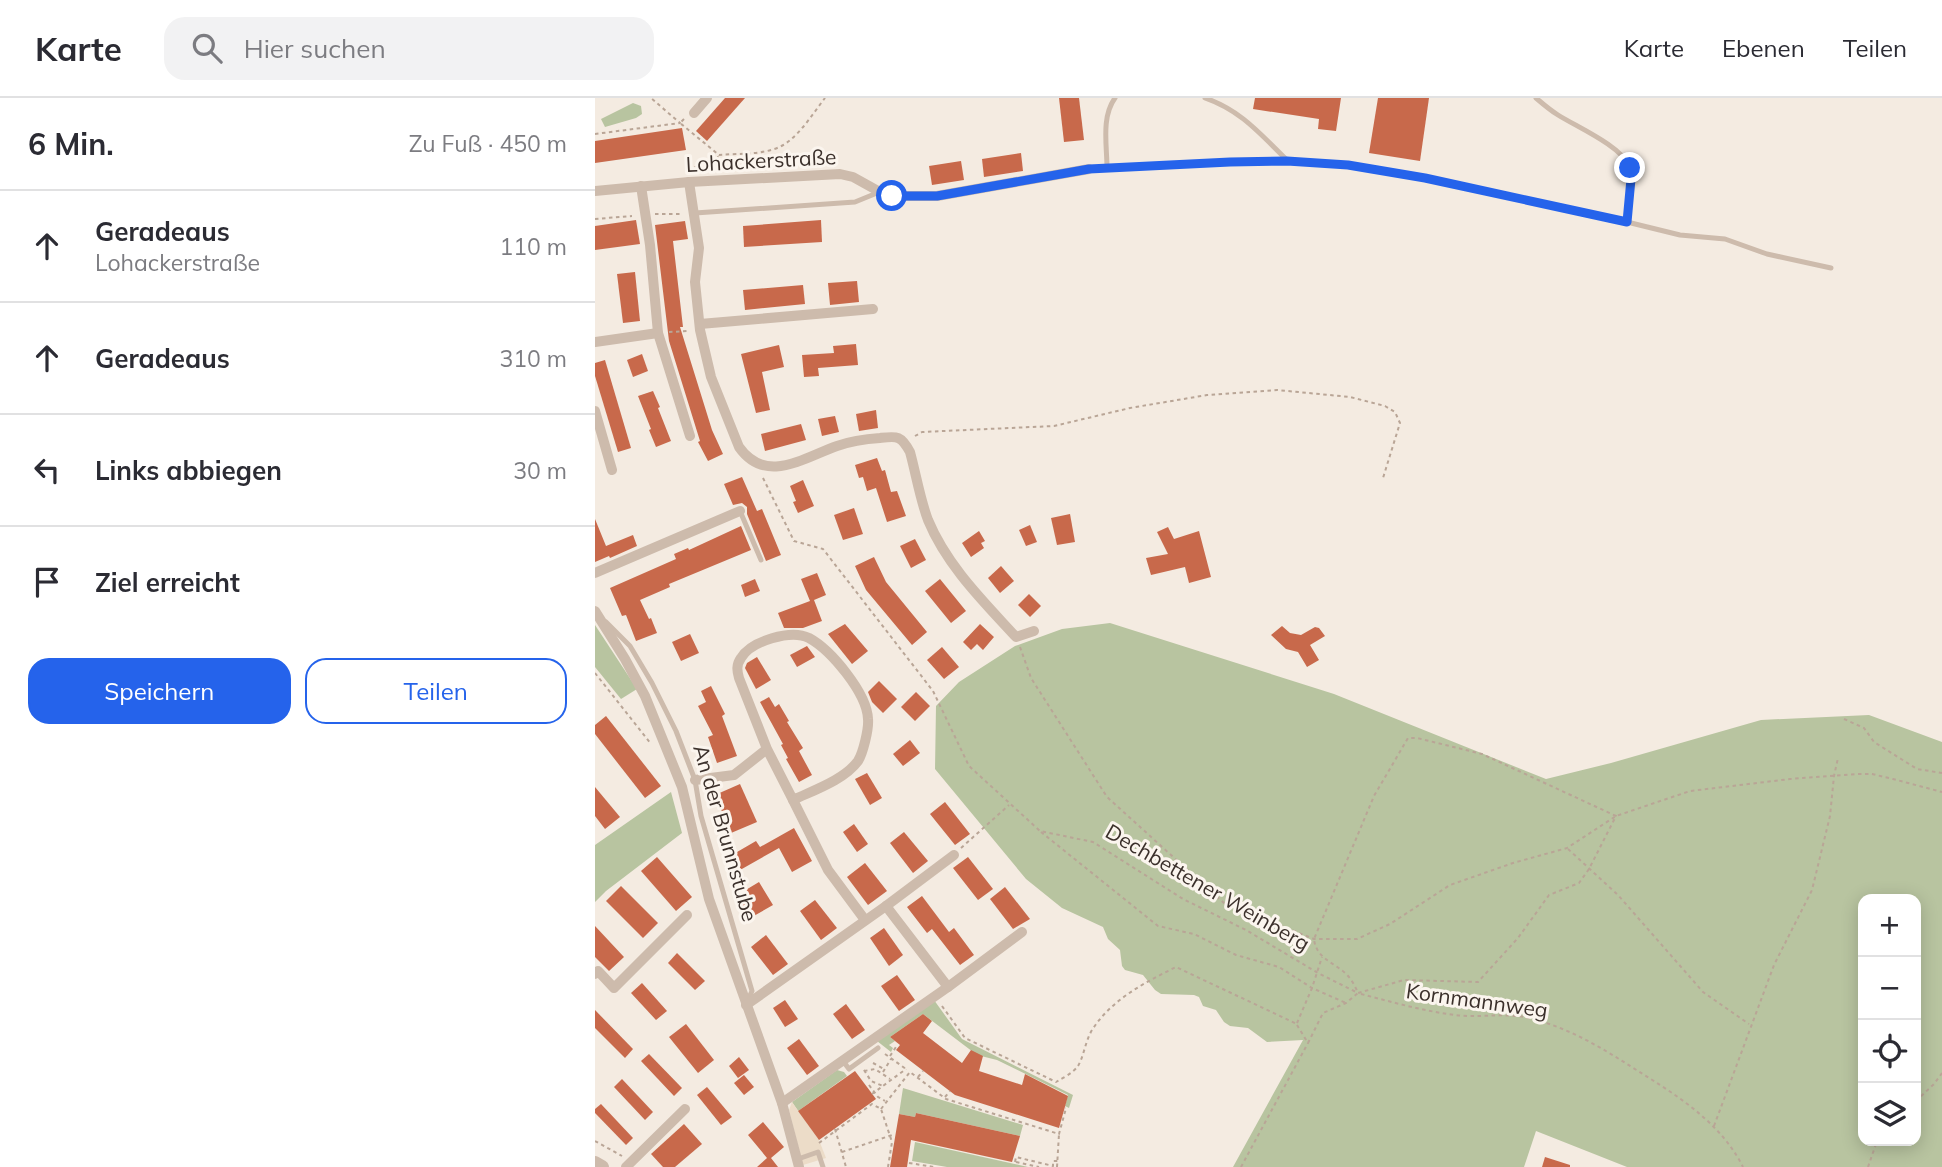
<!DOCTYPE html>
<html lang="de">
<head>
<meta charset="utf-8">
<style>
  :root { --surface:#fff; --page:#f2f2f3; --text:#2b2b33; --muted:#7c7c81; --line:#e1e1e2; --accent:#2563eb }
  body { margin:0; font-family:Mulish,sans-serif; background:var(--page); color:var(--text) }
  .controls { position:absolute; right:21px; bottom:21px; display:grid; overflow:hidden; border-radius:14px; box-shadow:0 4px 18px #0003 }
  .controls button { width:63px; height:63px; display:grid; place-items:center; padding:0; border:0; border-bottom:2px solid var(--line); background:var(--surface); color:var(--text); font:35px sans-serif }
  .stop { position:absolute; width:21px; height:21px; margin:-16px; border:5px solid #2563eb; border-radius:50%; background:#fff }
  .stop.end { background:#2563eb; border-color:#fff; box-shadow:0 2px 7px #0008 }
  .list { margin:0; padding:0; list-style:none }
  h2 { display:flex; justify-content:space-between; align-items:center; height:91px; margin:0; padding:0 28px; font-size:30px }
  h2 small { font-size:23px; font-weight:400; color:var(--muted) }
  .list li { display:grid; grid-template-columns:46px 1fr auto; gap:21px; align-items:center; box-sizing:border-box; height:112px; padding:0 28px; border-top:2px solid var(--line) }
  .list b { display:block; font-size:26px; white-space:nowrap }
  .list p { margin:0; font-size:23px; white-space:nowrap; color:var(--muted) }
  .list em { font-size:23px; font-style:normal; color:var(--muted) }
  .actions { display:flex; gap:14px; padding:21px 28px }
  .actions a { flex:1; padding:16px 0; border:2px solid var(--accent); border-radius:21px; text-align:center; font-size:24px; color:var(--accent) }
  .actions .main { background:var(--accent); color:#fff }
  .icon { flex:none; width:38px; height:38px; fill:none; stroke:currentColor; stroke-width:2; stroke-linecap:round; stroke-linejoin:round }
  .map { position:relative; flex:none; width:1347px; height:1069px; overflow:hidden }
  header { display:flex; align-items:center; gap:42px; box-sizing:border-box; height:98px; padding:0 35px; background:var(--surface); border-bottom:2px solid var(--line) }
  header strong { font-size:33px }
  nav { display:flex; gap:38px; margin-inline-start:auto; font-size:24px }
  .search { width:490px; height:63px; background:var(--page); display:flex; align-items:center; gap:18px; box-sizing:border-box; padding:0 24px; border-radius:21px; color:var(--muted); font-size:26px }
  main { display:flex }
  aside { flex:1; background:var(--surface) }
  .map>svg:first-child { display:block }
  .green { fill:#b8c4a0; fill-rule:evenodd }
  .plaza { fill:#ecdcc8 }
  .building { fill:#c8694b }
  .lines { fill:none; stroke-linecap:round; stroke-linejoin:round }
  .path { stroke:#b9a596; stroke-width:2; stroke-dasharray:3.5 3.5; stroke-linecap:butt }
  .service { stroke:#cdbbac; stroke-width:5 }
  .minor { stroke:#cdbbac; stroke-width:10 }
  .tertiary { stroke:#cdbbac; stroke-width:14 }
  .route { stroke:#2563eb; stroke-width:9 }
  .labels { text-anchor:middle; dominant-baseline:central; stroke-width:6; stroke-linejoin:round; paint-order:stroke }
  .street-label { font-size:21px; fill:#3b302b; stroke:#fbf5ee }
</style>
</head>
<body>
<header>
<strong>Karte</strong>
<div class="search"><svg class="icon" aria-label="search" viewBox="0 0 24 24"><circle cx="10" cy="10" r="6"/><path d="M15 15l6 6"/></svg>Hier suchen</div>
<nav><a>Karte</a><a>Ebenen</a><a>Teilen</a></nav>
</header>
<main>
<aside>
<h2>6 Min.<small>Zu Fuß · 450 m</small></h2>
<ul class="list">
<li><svg class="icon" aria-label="ahead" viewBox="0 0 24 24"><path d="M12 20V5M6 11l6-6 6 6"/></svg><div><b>Geradeaus</b><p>Lohackerstraße</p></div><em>110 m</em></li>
<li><svg class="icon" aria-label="ahead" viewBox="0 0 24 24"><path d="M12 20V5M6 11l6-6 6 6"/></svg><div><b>Geradeaus</b></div><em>310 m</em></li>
<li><svg class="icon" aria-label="left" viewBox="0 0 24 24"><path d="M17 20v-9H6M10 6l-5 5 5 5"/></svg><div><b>Links abbiegen</b></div><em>30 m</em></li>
<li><svg class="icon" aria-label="arrive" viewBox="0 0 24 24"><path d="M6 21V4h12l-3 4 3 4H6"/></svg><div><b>Ziel erreicht</b></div></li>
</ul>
<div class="actions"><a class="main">Speichern</a><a>Teilen</a></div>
</aside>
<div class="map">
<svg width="1347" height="1069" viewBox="0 0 1347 1069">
  <rect width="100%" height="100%" fill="#f4ebe1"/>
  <!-- green -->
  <g class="green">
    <path d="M38,5L46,8L47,16L41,20L10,29L6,21Z"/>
    <path d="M515,525L739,596L951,681L1016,665L1166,622L1274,617L1347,644V1069H1032L941,1033L929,1069H638L708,942L672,944L653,930L635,928L629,924L621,912L608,908L604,899L599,897L566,896L560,892L548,877L530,872L527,868L525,852L513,841L508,829L467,810L431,781L340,671L341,608L364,584L420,548L467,531ZM1268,801H1321V1043H1268Z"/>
    <path d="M0,527L42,591L26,601L0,569Z"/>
    <path d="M76,694L87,735L11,793L0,804V747Z"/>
    <path d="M339,902L367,941L478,997L474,1010L470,1008L473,997L402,962L382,957L328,916L295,939L300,943L294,947L298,950L296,954L282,943Z"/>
    <path d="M242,972L249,974L252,978L203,1013L197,1004Z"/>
    <path d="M308,990L428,1027L425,1038L321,1015L320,1019L304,1016Z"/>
    <path d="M320,1044L433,1069H352L317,1063Z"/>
  </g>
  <!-- plaza -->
  <path class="plaza" d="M197,1004L224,1042L231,1060L208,1067L194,1012Z"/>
  <!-- building -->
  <g class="building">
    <path d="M130,0H150L112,43L101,33Z"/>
    <path d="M464,0H484L489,42L469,44Z"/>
    <path d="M660,0H746L741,33L723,31L724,21L658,11Z"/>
    <path d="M783,0H834L825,63L774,55Z"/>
    <path d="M87,30L91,52L0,65V43Z"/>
    <path d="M426,55L428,73L389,79L387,61Z"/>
    <path d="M366,63L369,82L337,87L334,68Z"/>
    <path d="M41,122L45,146L0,152V128Z"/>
    <path d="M226,122L227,144L149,149L148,128Z"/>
    <path d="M90,123L93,141L78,143L88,229H85L117,332L128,356L113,363L103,344L105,343L74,243L60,127Z"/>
    <path d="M40,174L45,223L28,225L22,176Z"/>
    <path d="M262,183L264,204L235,207L233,185Z"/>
    <path d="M208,187L210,206L150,212L148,192Z"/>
    <path d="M261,246L263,267L223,270L224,278L209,279L207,257L239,255L238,248Z"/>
    <path d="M184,247L189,269L167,274L175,312L161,315L146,256Z"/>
    <path d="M47,256L53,273L38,279L32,262Z"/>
    <path d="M10,262L36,350L23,354L0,278V265Z"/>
    <path d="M58,293L65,309L63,310L76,343L61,349L54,332L56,331L43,298Z"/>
    <path d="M281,312L283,330L264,333L261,316Z"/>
    <path d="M240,318L244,334L227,338L223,321Z"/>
    <path d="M206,326L211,342L170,353L166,336Z"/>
    <path d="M282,360L287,373L290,372L296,394L302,393L311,418L292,424L281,390L272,393L268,379L264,380L260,367Z"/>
    <path d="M147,379L162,413L167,411L186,457L171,463L152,416V409L147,405L138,407L129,386Z"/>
    <path d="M208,382L219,408L203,415L198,404L201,403L195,388Z"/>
    <path d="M259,410L268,436L248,442L239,417Z"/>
    <path d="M475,416L480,444L462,447L456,420Z"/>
    <path d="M0,421L11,448L38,437L42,448L15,460L14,458L0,464Z"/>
    <path d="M435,427L442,444L431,448L424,432Z"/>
    <path d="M146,428L156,452L74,486L75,489L45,502L54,521L56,520L62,535L41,543L31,517L27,518L15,490L81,461L79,456L93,450L94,452Z"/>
    <path d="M573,429L579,441L604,433L616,479L594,485L590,469L556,477L551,460L573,456L562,434Z"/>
    <path d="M384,433L390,443L386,445L389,450L376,459L367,445Z"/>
    <path d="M320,441L331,462L316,470L305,448Z"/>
    <path d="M279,459L291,484L332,534L317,547L271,492L260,468Z"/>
    <path d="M406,468L419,483L405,495L393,480Z"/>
    <path d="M222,475L231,497L219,502L227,523L208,530H189L183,515L215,503L206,481Z"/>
    <path d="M160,481L165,493L150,499L146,487Z"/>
    <path d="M345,481L371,513L356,525L330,493Z"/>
    <path d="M434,496L446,508L435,519L423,507Z"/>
    <path d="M250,526L273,553L257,566L233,536Z"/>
    <path d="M385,526L399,539L388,552L382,546L376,552L368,544Z"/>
    <path d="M687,528L695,535L706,537L720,529L724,530L730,538L715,547L724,562L712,569L703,554L691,551L676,537Z"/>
    <path d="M95,536L104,555L86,563L77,544Z"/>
    <path d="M212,548L220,559L202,569L195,557Z"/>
    <path d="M347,549L364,569L349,581L332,562Z"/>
    <path d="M162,559L176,582L161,591L150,570L152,565Z"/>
    <path d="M284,583L302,601L288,615L277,604L273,594Z"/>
    <path d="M116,588L130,616L127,618L142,658L122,665L113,639L118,637L103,608L111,604L106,593Z"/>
    <path d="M321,594L335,608L320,623L306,609Z"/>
    <path d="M174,599L180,609L184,606L194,623L192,624L208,650L204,653L217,677L204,684L191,661L193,660L186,647L188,646L165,604Z"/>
    <path d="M11,618L66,688L50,700L0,636V627Z"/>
    <path d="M315,642L325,655L308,668L298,656Z"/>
    <path d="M272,675L287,700L275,707L260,681Z"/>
    <path d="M145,686L162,724L136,735L120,697Z"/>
    <path d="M0,689L25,719L10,731L0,718Z"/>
    <path d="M350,704L375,736L360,747L335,716Z"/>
    <path d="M259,726L273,746L262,754L248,734Z"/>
    <path d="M199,730L217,763L197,774L184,750L138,776L130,761L161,743L165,749Z"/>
    <path d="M309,734L333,763L318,775L295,745Z"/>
    <path d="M62,759L97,799L81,813L46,773Z"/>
    <path d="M373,759L398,791L383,802L358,770Z"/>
    <path d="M270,765L292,793L273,807L252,779Z"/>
    <path d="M164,784L178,807L157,819L150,807L145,810L139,799Z"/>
    <path d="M26,788L63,825L48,840L11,803Z"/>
    <path d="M410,789L435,821L418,831L395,801Z"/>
    <path d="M327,798L354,834L359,830L379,857L365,867L337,831L332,835L312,809Z"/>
    <path d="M220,802L242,830L226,842L205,813Z"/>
    <path d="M0,828L29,859L14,873L0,859Z"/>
    <path d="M289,830L308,857L294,868L275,840Z"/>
    <path d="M171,837L193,866L178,877L156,849Z"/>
    <path d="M82,855L110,883L100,892L73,865Z"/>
    <path d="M302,877L320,902L304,913L286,888Z"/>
    <path d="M47,885L72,913L61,922L36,895Z"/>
    <path d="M190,902L203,921L190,929L178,910Z"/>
    <path d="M251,906L270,932L257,941L238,916Z"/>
    <path d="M0,912L38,951L30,960L0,930Z"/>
    <path d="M328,916L337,923L328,935L367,965L376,952L388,958L384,973L427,987L430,976L473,998L464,1030L360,997L301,952L305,947L295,939Z"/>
    <path d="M91,926L119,962L103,975L74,939Z"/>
    <path d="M204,941L224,968L212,977L192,950Z"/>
    <path d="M54,956L87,990L79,998L46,963Z"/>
    <path d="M144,959L154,972L143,980L134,968Z"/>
    <path d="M260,973L281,1001L224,1042L203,1013Z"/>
    <path d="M149,977L159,989L149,997L139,985Z"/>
    <path d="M27,981L58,1014L50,1022L19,989Z"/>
    <path d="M112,989L137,1019L126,1027L102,997Z"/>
    <path d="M6,1006L38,1040L31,1047L0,1015V1011Z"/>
    <path d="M321,1015L425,1038L417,1064L316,1042L312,1069H295L304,1016L320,1019Z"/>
    <path d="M168,1024L189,1049L176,1060L183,1069H162L172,1060L153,1037Z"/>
    <path d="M89,1026L107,1046L80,1069H68L56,1056Z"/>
    <path d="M950,1059L975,1067V1069H947Z"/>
  </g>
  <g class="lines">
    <!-- path -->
    <g class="path">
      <path d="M89,21L85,25L124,57C146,55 176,58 194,43C208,32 219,14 230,0"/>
      <path d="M0,36L85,25L56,0"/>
      <path d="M100,72V67L121,63L124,57"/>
      <path d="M60,116H86"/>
      <path d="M0,121L37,118"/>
      <path d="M74,234L93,233"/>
      <path d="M320,338L327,334L459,328L535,310L612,297L682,292L755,299L790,308L800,314L805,325L788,380"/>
      <path d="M168,380L199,443L228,451L338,593L374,668L445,733L498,744L588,801L651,832L723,875L763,895L809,882L883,884L923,840L954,797L984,785L994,771L1021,718L887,656L822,640H813L779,698L719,841C721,860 738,864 750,875C756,880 760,888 763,895"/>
      <path d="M425,549L436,580L512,699L629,805L719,841H762L795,826L855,787L918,765L972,750L1021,718L1095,693L1195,681L1262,676H1277L1298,681L1347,694"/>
      <path d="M0,575L56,646"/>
      <path d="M1249,621L1269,630L1279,644L1322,671L1347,675"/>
      <path d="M446,734L563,828L599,836L641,857L684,869L717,890L751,905"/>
      <path d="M366,750L414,707"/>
      <path d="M973,751L1023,797L1108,894L1154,926"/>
      <path d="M766,896C797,904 828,913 860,917C882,920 906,915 929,919C972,928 1007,950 1043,973C1083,998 1126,1025 1148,1069"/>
      <path d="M347,908L370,940L461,984C468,980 478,975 483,968C489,958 490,944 497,932C517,901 549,885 581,869L702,926"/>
      <path d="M702,925L717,890L727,859"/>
      <path d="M702,927L713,945L728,915L751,905L763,895"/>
      <path d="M290,956L311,971"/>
      <path d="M295,958L301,949"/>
      <path d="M278,965L289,971"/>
      <path d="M269,972L276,983L288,988"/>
      <path d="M269,973L280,971L295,981"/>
      <path d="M288,974L296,961"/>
      <path d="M323,979L328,973"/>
      <path d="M274,987L283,999L290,1003"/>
      <path d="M277,996L311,971"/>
      <path d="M350,999L355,993"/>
      <path d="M1321,1003L1339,986L1347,975"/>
      <path d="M286,1011L315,974L351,1001L464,1036L471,1010H470"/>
      <path d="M1119,1028L1179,867L1217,792L1235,718L1239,678L1243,660"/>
      <path d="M240,1031L251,1069"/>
      <path d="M0,1043L27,1058"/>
      <path d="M224,1045L277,1006L286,1011L297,1044L293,1069"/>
      <path d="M247,1054L300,1036"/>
      <path d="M420,1064L421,1059L458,1068V1063H463"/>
      <path d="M421,1064L444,1069"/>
      <path d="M314,1065L339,1069"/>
      <path d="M462,1069L464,1036"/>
      <path d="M646,1069L713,945"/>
      <path d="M1273,1069L1282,1043"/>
    </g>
    <!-- service -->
    <g class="service">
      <path d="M610,0C647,13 665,36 693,63"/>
      <path d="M941,0C948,6 955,12 963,17C982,29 1026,48 1034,68C1040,84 1034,107 1032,124"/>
      <path d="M512,70C512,48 506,19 520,0"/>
      <path d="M495,71L635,64L693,63L753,67L830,80L1032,124L1085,137L1130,141L1172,156L1236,170"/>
      <path d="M100,115L260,104L282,95"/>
      <path d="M145,413L166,462"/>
      <path d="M11,524L35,548L57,585L81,633L100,682L106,718L157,893L152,904"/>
      <path d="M248,963L254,971L283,950"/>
      <path d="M203,1061L223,1054L228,1069"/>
    </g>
    <!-- minor -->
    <g class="minor">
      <path d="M99,15L112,0"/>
      <path d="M94,84L104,150L100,184L105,232L116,279L144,349C171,387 208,360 242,348C256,343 270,341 285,340C302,338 306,337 315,354C321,376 325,401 333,422C352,468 389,504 421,539L439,533"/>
      <path d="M46,88L55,147L63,235L95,338"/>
      <path d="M0,93L94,84L245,76L258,79L285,94L297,98H342L494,71"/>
      <path d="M105,226L278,211"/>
      <path d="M0,244L63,235"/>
      <path d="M0,313L17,372"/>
      <path d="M0,475L145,413"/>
      <path d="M0,513L30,561L50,598L87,689L114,801L187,1005L204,1069"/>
      <path d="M100,682L139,677L172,651L144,580C142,573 141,567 146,560C156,543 196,531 214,540C236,552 272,595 273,621C274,631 268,655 263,663C249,682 219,692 198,702L172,651"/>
      <path d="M198,702L233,772L270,822"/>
      <path d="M0,876L3,873L19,890L92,817"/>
      <path d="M353,889L427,834"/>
      <path d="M151,907L291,808L359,757"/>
      <path d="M187,1005L353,889L291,808"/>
      <path d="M31,1069L90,1011"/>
    </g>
    <!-- tertiary -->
    <path class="tertiary" d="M0,1065L7,1069"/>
  </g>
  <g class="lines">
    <!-- route -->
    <path class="route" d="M297,98H342L494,71L635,64L692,63L753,67L830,80L1032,124L1036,81L1035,70"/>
  </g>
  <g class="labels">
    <!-- street labels -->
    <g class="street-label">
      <text transform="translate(166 62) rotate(-3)">Lohackerstraße</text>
      <text transform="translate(131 735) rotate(74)">An der Brunnstube</text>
      <text transform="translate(613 789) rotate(30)">Dechbettener Weinberg</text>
      <text transform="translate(882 902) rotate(8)">Kornmannweg</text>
    </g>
  </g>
</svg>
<div class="controls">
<button>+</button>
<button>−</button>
<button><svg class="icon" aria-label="locate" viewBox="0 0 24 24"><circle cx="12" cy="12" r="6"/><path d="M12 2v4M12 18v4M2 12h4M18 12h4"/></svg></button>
<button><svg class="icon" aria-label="layers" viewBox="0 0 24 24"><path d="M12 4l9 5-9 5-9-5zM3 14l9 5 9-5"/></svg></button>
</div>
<div class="stop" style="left:297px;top:98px"></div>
<div class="stop end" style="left:1035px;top:70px"></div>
</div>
</main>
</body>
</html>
